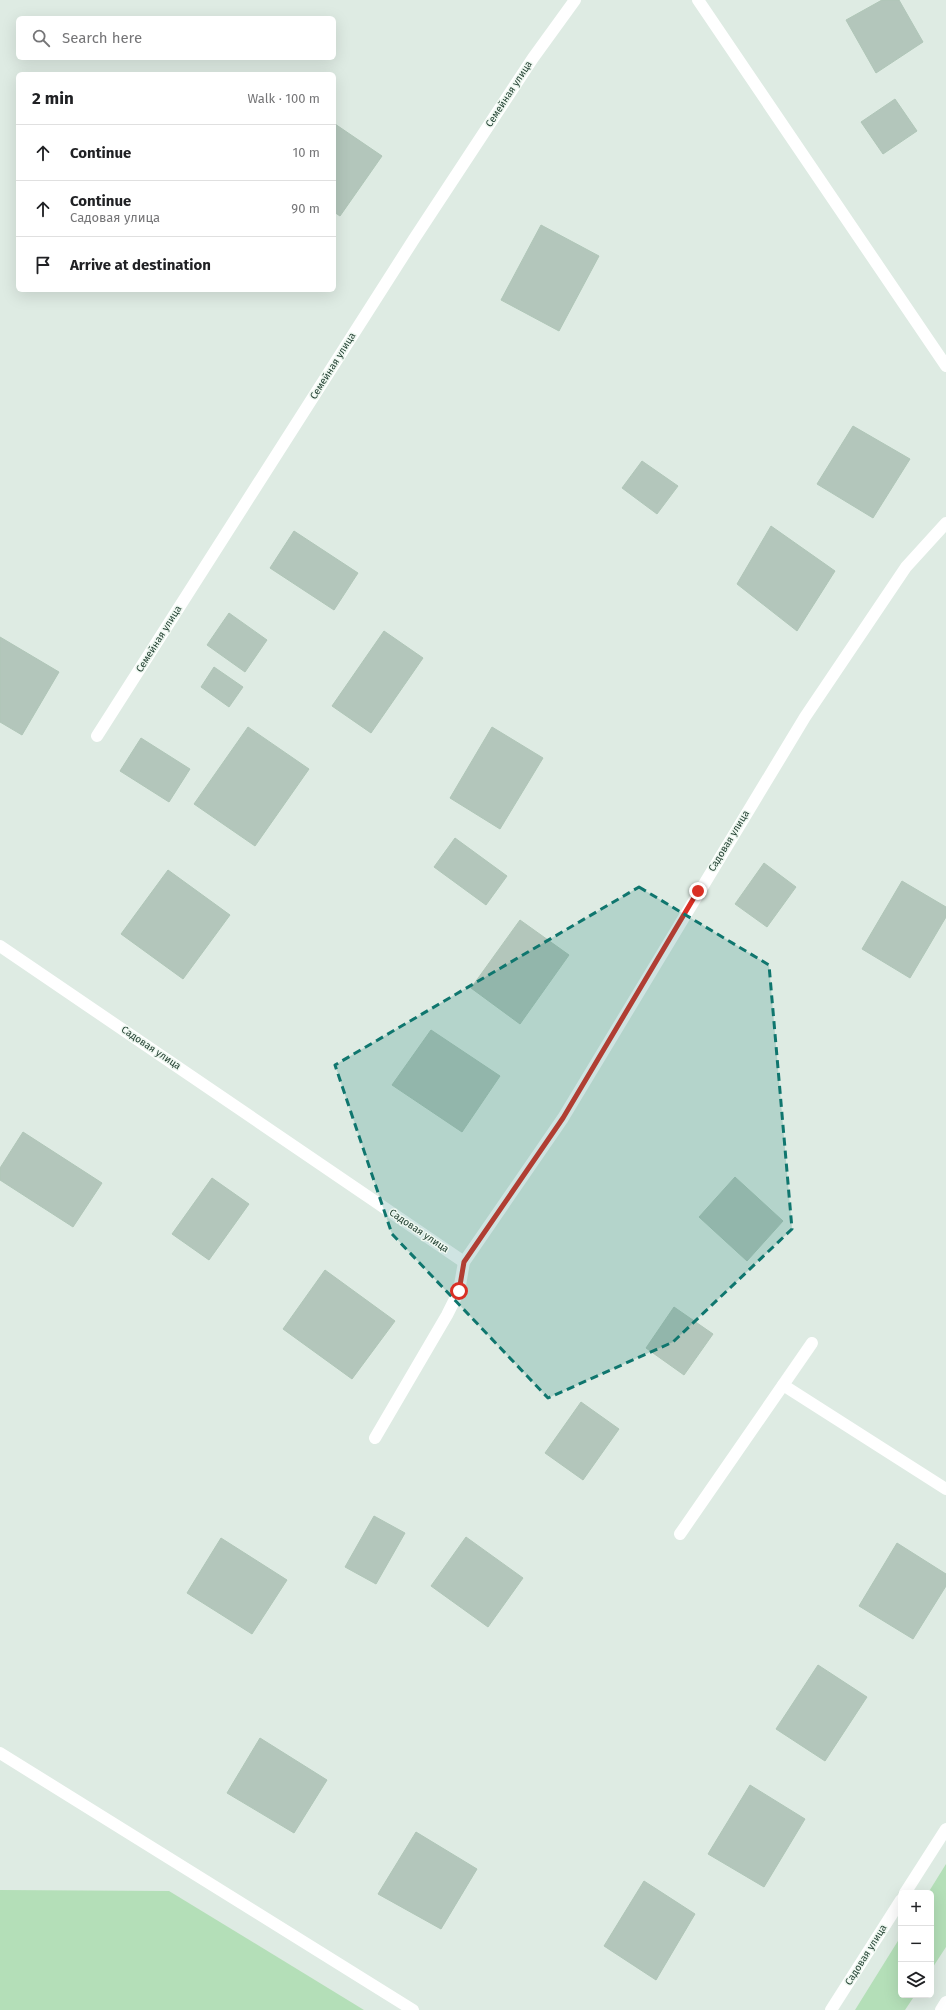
<!DOCTYPE html>
<html lang="en">
<head>
<meta charset="utf-8">
<style>
  :root { --surface:#fff; --page:#f6f6f6; --text:#202124; --muted:#757577; --line:#e0e0e0 }
  body { margin:0; font-family:"Fira Sans",sans-serif; background:var(--page); color:var(--text) }
  .controls { position:absolute; right:12px; bottom:12px; display:grid; overflow:hidden; border-radius:6px; box-shadow:0 4px 16px #0002 }
  .controls button { width:36px; height:36px; display:grid; place-items:center; padding:0; border:0; border-bottom:1px solid var(--line); background:var(--surface); color:var(--text); font:20px sans-serif }
  .stop { position:absolute; width:12px; height:12px; margin:-9px; border:3px solid #d93025; border-radius:50%; background:#fff }
  .stop.end { background:#d93025; border-color:#fff; box-shadow:0 1px 4px #0008 }
  .list { margin:0; padding:0; list-style:none }
  h2 { display:flex; justify-content:space-between; align-items:center; height:52px; margin:0; padding:0 16px; font-size:17px }
  h2 small { font-size:13px; font-weight:400; color:var(--muted) }
  .list li { display:grid; grid-template-columns:26px 1fr auto; gap:12px; align-items:center; box-sizing:border-box; height:56px; padding:0 16px; border-top:1px solid var(--line) }
  .list b { display:block; font-size:15px; white-space:nowrap }
  .list p { margin:0; font-size:13px; white-space:nowrap; color:var(--muted) }
  .list em { font-size:13px; font-style:normal; color:var(--muted) }
  .icon { flex:none; width:22px; height:22px; fill:none; stroke:currentColor; stroke-width:2; stroke-linecap:round; stroke-linejoin:round }
  .map { position:relative; flex:none; width:946px; height:2010px; overflow:hidden }
  .search { position:absolute; background:var(--surface); box-shadow:0 4px 16px #0002; left:16px; top:16px; width:320px; height:44px; display:flex; align-items:center; gap:10px; box-sizing:border-box; padding:0 14px; border-radius:6px; color:var(--muted); font-size:15px }
  .panel { position:absolute; background:var(--surface); box-shadow:0 4px 16px #0002; left:16px; top:72px; width:320px; height:220px; border-radius:6px }
  .map>svg:first-child { display:block }
  .green { fill:#b4dfb8 }
  .building { fill:#b3c6bb; stroke:#b0c6b8 }
  .lines { fill:none; stroke-linecap:round; stroke-linejoin:round }
  .minor { stroke:#fff; stroke-width:12 }
  .route { stroke:#d93025; stroke-width:5 }
  .marked { fill:#0f766e; fill-opacity:0.2; stroke:#0f766e; stroke-width:3; stroke-dasharray:8 5; stroke-linejoin:round }
  .labels { text-anchor:middle; dominant-baseline:central; stroke-width:3; stroke-linejoin:round; paint-order:stroke }
  .street-label { font-size:10px; fill:#1e3d2e; stroke:#eff8f1 }
</style>
</head>
<body>
<div class="map">
<svg width="946" height="2010" viewBox="0 0 946 2010">
  <rect width="100%" height="100%" fill="#deebe3"/>
  <!-- green -->
  <g class="green">
    <path d="M946,1864V1947L931,1970V1893H928Z"/>
    <path d="M0,1890L169,1891L364,2010H0Z"/>
    <path d="M901,1936V1995H915L905,2010H855Z"/>
  </g>
  <!-- building -->
  <g class="building">
    <path d="M882,0H899L923,42L876,73L846,20Z"/>
    <path d="M895,99L917,131L883,154L861,122Z"/>
    <path d="M335,124L382,156L340,216L334,212Z"/>
    <path d="M541,225L599,256L559,331L501,300Z"/>
    <path d="M853,426L910,459L873,518L817,484Z"/>
    <path d="M642,461L678,486L657,514L622,488Z"/>
    <path d="M771,526L835,571L797,631L737,584Z"/>
    <path d="M294,531L358,573L334,610L270,568Z"/>
    <path d="M229,613L267,640L245,672L207,645Z"/>
    <path d="M384,631L423,658L371,733L332,706Z"/>
    <path d="M0,637L59,672L22,735L0,722Z"/>
    <path d="M214,667L243,687L229,707L201,687Z"/>
    <path d="M248,727L309,769L255,846L194,804Z"/>
    <path d="M492,727L543,758L500,829L450,798Z"/>
    <path d="M141,738L190,769L169,802L120,771Z"/>
    <path d="M455,838L507,876L486,905L434,867Z"/>
    <path d="M764,863L796,887L767,927L735,904Z"/>
    <path d="M168,870L230,915L183,979L121,934Z"/>
    <path d="M902,881L946,907V917L910,978L862,949Z"/>
    <path d="M520,920L569,955L520,1024L471,988Z"/>
    <path d="M431,1030L500,1076L462,1132L392,1085Z"/>
    <path d="M23,1132L102,1183L73,1227L0,1180V1168Z"/>
    <path d="M735,1177L783,1221L747,1261L699,1217Z"/>
    <path d="M212,1178L249,1204L209,1260L172,1234Z"/>
    <path d="M325,1270L395,1321L352,1379L283,1329Z"/>
    <path d="M674,1307L713,1334L684,1375L646,1348Z"/>
    <path d="M581,1402L619,1429L583,1480L545,1453Z"/>
    <path d="M374,1516L405,1533L376,1584L345,1567Z"/>
    <path d="M466,1537L523,1578L488,1627L431,1586Z"/>
    <path d="M221,1538L287,1580L252,1634L187,1593Z"/>
    <path d="M897,1543L946,1574V1586L913,1639L859,1606Z"/>
    <path d="M818,1665L867,1697L825,1761L776,1729Z"/>
    <path d="M260,1738L327,1780L294,1833L227,1793Z"/>
    <path d="M750,1785L805,1819L764,1887L708,1854Z"/>
    <path d="M416,1832L477,1869L441,1929L378,1894Z"/>
    <path d="M644,1881L695,1914L656,1980L604,1946Z"/>
  </g>
  <g class="lines">
    <!-- minor -->
    <g class="minor">
      <path d="M698,0L946,366"/>
      <path d="M97,736L414,239L533,58L575,0"/>
      <path d="M0,946L464,1262"/>
      <path d="M783,1385L812,1343"/>
      <path d="M375,1438L447,1315L459,1291L464,1262L563,1118L805,717L906,567L946,523"/>
      <path d="M680,1534L783,1385L946,1489"/>
      <path d="M0,1753L413,2010"/>
      <path d="M905,1893L946,1829"/>
      <path d="M831,2010L901,1900"/>
      <path d="M941,2010L946,2002"/>
    </g>
  </g>
  <g class="lines">
    <!-- route -->
    <path class="route" d="M459,1291L464,1262L563,1118L698,891"/>
  </g>
  <!-- marked area -->
  <path class="marked" d="M639,887L769,965L792,1229L673,1342L548,1398L392,1234L335,1065Z"/>
  <g class="labels">
    <!-- street labels -->
    <g class="street-label">
      <text transform="translate(509 94) rotate(-57)">Семейная улица</text>
      <text transform="translate(333 366) rotate(-58)">Семейная улица</text>
      <text transform="translate(159 639) rotate(-58)">Семейная улица</text>
      <text transform="translate(729 841) rotate(-59)">Садовая улица</text>
      <text transform="translate(151 1048) rotate(34)">Садовая улица</text>
      <text transform="translate(419 1231) rotate(34)">Садовая улица</text>
      <text transform="translate(866 1955) rotate(-58)">Садовая улица</text>
    </g>
  </g>
</svg>
<div class="controls">
<button>+</button>
<button>−</button>
<button><svg class="icon" aria-label="layers" viewBox="0 0 24 24"><path d="M12 4l9 5-9 5-9-5zM3 14l9 5 9-5"/></svg></button>
</div>
<div class="stop" style="left:459px;top:1291px"></div>
<div class="stop end" style="left:698px;top:891px"></div>
<div class="search"><svg class="icon" aria-label="search" viewBox="0 0 24 24"><circle cx="10" cy="10" r="6"/><path d="M15 15l6 6"/></svg>Search here</div>
<section class="panel">
<h2>2 min<small>Walk · 100 m</small></h2>
<ul class="list">
<li><svg class="icon" aria-label="ahead" viewBox="0 0 24 24"><path d="M12 20V5M6 11l6-6 6 6"/></svg><div><b>Continue</b></div><em>10 m</em></li>
<li><svg class="icon" aria-label="ahead" viewBox="0 0 24 24"><path d="M12 20V5M6 11l6-6 6 6"/></svg><div><b>Continue</b><p>Садовая улица</p></div><em>90 m</em></li>
<li><svg class="icon" aria-label="arrive" viewBox="0 0 24 24"><path d="M6 21V4h12l-3 4 3 4H6"/></svg><div><b>Arrive at destination</b></div></li>
</ul>
</section>
</div>
</body>
</html>
